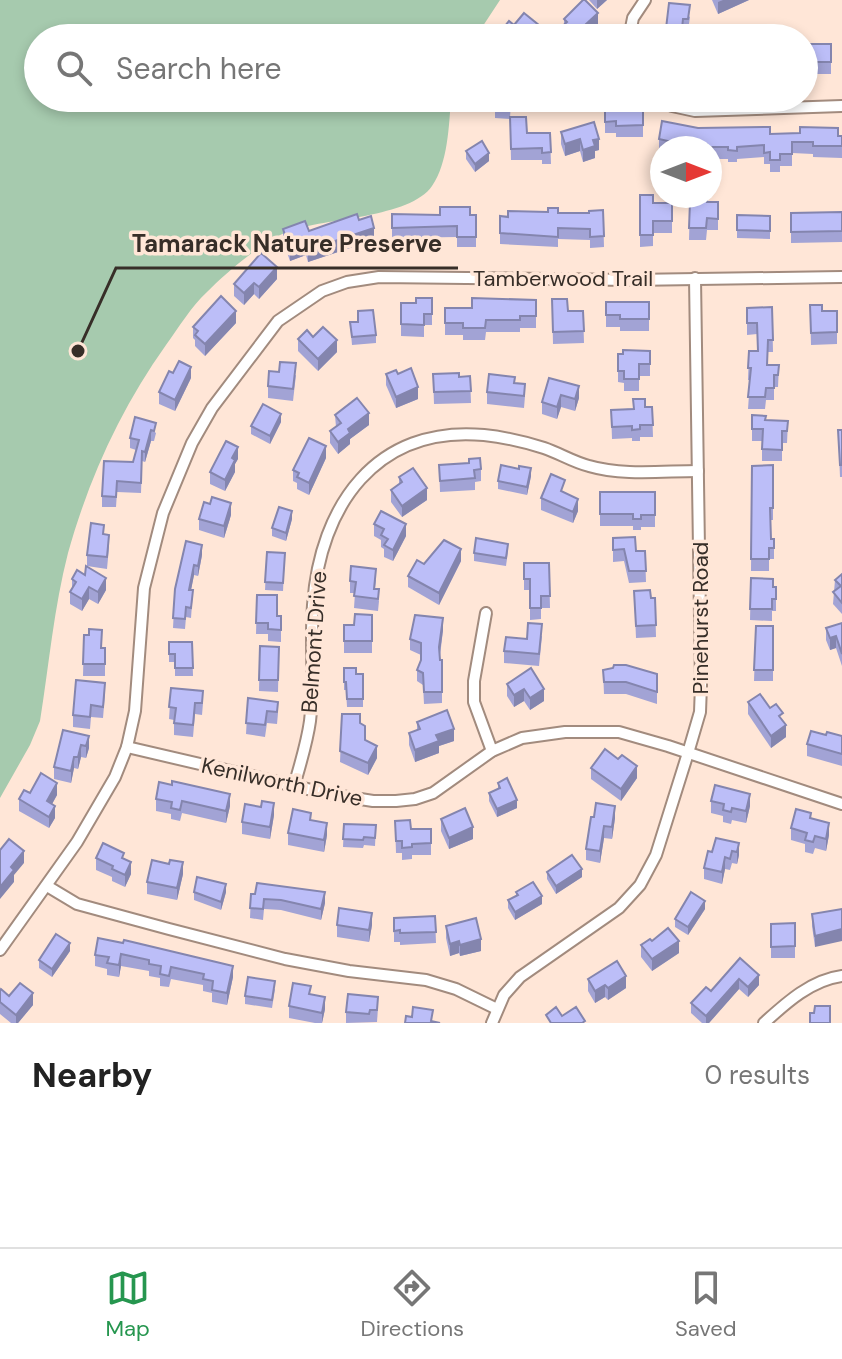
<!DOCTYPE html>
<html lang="en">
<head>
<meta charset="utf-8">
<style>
  :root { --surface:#fff; --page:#f2f2f2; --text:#222; --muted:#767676; --line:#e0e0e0; --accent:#26964f }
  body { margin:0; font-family:"DM Sans",sans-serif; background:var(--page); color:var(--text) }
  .compass { position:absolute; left:650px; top:136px; width:72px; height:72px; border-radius:50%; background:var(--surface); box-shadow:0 4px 12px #0003; rotate:90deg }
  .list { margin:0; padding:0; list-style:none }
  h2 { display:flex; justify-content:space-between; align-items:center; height:104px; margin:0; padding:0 32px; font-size:34px }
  h2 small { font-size:26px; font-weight:400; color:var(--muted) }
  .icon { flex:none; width:44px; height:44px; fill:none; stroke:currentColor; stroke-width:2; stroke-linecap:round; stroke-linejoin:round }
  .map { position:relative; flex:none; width:842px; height:1023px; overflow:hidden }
  .search { position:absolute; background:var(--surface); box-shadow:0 4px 12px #0003; left:24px; right:24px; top:24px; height:88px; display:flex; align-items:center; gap:20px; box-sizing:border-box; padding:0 28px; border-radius:44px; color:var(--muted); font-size:30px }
  .sheet { height:224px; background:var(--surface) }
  nav { display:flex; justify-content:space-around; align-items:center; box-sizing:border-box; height:112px; border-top:2px solid var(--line); background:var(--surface); font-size:22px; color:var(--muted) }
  nav a { display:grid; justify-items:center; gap:4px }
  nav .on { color:var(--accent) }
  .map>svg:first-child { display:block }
  .green { fill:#a6caae }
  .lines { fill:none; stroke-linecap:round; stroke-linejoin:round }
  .street-casing { stroke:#a28b7e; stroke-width:14 }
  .street { stroke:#fff; stroke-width:10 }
  .wall { fill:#a2a3d5 }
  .shaded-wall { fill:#8485ae }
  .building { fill:#bcbef8; stroke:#8485ae; stroke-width:2 }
  .labels { text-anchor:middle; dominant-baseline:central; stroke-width:7; stroke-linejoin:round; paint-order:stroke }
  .street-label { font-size:22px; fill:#372e28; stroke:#ffe6d7 }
  .leader { fill:none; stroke:#372e28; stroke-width:3 }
  .callout-dot { fill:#372e28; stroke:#ffe6d7; stroke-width:3 }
  .callout-label { font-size:24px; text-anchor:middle; font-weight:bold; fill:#372e28; stroke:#ffe6d7; stroke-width:7; stroke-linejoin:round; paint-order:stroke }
</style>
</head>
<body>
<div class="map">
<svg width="842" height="1023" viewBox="0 0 842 1023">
  <rect width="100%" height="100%" fill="#ffe6d7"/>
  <!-- green -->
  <path class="green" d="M0,0H500L475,38H38V98H451C449,125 448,163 432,186C410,218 326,218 289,231C263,241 227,272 207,292C191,307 179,327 166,345C121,408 89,478 68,553C54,607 49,665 40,721L30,745L0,798Z"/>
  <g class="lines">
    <defs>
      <g id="street">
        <path d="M629,38L633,18L645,0"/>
        <path d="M659,98L672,106L695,111L842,106"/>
        <path d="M549,99L553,98"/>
        <path d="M486,613L474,681V702L492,751"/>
        <path d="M127,747L329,794L373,801H396L415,799L433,793L492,751L522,738L565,732H619L668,746L842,804"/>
        <path d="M294,786C300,765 307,743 310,721C315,682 310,643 313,605C320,506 376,425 484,435C504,437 525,442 544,448C559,453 573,462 589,466C623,476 663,471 698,471"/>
        <path d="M47,886L77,904L169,929L285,959L349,971L426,980L456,989L497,1009"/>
        <path d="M0,950L77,842L115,777L127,747L135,711L144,588L163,513L192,443L212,408L278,321L322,291L347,282L379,277L631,280L842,277"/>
        <path d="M492,1023L504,995L520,977L619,908L640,885L656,855L688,753L700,712L701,685L695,278"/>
        <path d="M764,1023C786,1003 811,980 842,976"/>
      </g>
    </defs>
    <!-- street casing -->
    <use href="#street" class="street-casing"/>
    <!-- street -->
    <use href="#street" class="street"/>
  </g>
  <!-- wall -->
  <g class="wall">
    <path d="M589,0H607L597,9Z"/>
    <path d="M712,0H749L718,14Z"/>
    <path d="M669,3L690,17L688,31L683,30L682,38H665Z"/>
    <path d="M564,19L598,25L584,38H558V30L564,25Z"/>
    <path d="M514,25L540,38H501V31Z"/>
    <rect x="804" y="44" width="27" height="30"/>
    <path d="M481,98H511L510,119L495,118V108L481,106Z"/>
    <path d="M643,107V137H616V133H605V108Z"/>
    <path d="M510,117L527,133H550L551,164H542V160H511Z"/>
    <path d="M698,128L770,134L842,136V158L813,157V154L792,153V166H780V172H770V164H764V157L737,159V162H728V159H710V148H662V151H659V139Z"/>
    <path d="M561,132L599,150L595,151V158L583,162L580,151L565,156L561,144Z"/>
    <path d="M466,151L489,161L475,172L466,159Z"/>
    <path d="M640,195L653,203H672V233H653V246L640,247Z"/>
    <path d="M690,202H718V230H707L706,240H689Z"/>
    <path d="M603,210L604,247L590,248V240L558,239V247L500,244V216L558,213H589Z"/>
    <path d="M842,212V242L791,243V213Z"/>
    <path d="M440,215H476V247H457V237L392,238V228Z"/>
    <path d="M737,215L770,216V239L737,238Z"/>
    <path d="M359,220L374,240L308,262L306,255L290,261L283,241V229L309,231Z"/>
    <path d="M277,279L259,299L254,294L244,305L234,296V284Z"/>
    <path d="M432,298V325H424V337L401,336V303H416Z"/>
    <path d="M552,299L568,311H583L584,343L553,344Z"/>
    <path d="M536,300V328H520V332H486L485,340H463V335H445V308H472Z"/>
    <path d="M606,302H649V331H620V327H606Z"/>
    <path d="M810,305L822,311H837V344L811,345Z"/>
    <path d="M772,307L773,352H768V365H779L778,387H774V400H766L765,409H748L750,380H748L749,351H758L757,334L747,335V308Z"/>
    <path d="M358,311L376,335V343L352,345L350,322H358Z"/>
    <path d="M236,323L205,356L195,346V340L193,338V327Z"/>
    <path d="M298,339L337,352L318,371L298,351Z"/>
    <path d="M650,351V376H639V391H624V383L618,382V354Z"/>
    <path d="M386,374H398L418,399L396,408L386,385Z"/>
    <path d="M433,374L459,377L470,376L471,403L434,404Z"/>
    <path d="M296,375L293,401L268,398V386Z"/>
    <path d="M191,378L175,411L159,404V392Z"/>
    <path d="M549,378L579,398L575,411L561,407L557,419L542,414V402Z"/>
    <path d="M515,383L525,396L524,408L487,404V392Z"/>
    <path d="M652,407L653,437H640V441H632V438L612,439L611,410Z"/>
    <path d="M335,415L369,425L350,439V444L338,454L330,443V431L336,427Z"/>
    <path d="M752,415L765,420L788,421L787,443H782V461H762V441H752Z"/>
    <path d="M135,417L156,433L154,441H151L145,462L142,461L141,493L117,492L116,507H102V496L133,462L136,450L130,448V438Z"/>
    <path d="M281,422L270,444L251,434V426Z"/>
    <path d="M838,430H842V477H840Z"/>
    <path d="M326,458L309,495L297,489V483L293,481V470Z"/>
    <path d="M238,459L235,464V472L225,491L210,484V472Z"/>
    <path d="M439,465L481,469V481L475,482V490L440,492Z"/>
    <path d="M773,465V520H770L771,539H774V559H769V571H751L752,466Z"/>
    <path d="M531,476L527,495L498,489V481Z"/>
    <path d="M399,477L427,500L402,517L391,502V490L399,484Z"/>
    <path d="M600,492H655V527H641V530H633V526H600Z"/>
    <path d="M565,493L578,511L573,523L541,510V498Z"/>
    <path d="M231,515L224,538L199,530V519Z"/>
    <path d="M292,519L286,541L272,536V528Z"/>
    <path d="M374,524L406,536L393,561L384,557V549L381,547V540L374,536Z"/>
    <path d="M104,534L109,547L107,569L87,566V555Z"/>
    <path d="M613,538L636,551H645L646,582L629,583L624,561L613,562Z"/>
    <path d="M508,551L506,566L474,561V553Z"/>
    <path d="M267,552L285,553L283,591L265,590Z"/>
    <path d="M202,555L198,576L194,575L191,590H193L191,618L186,617L185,629L173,628L175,589Z"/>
    <path d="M461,561L439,605L408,587V576L424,564Z"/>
    <path d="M524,563H549L550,608H541V619L530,620V590H524Z"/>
    <path d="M842,574V614L833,604L835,580Z"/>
    <path d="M85,575L106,590L98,604L89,599L82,611L70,604V592L72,589V579Z"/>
    <path d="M751,578L773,587H776V611H772V621L750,620Z"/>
    <path d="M376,580L375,589L379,601L378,611L354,608L355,593H350V581Z"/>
    <path d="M634,591L651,598H655L656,637L636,638Z"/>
    <path d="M257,595L277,616H281V642L268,641V634H256Z"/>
    <path d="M372,615V653H344V625H354Z"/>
    <path d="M842,623V666L836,648L830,650L826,640V628Z"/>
    <path d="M756,626H773V681H754Z"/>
    <path d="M443,630L440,656V660H442V703L424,704L423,685L417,681V670L421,660V655L410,650V639Z"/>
    <path d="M84,635L101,648H105V676H83Z"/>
    <path d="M542,636L539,666L504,663V651L527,639Z"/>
    <path d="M169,642H192L193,676H175V662H169Z"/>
    <path d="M260,646L279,647L278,692L259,691Z"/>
    <path d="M344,668L356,674H363V707H347L346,690H344Z"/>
    <path d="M531,668L544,701L530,710L524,701L514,707L507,696V684Z"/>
    <path d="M603,670L657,674V704L626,694H604Z"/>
    <path d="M171,688L203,703L202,715L195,714L193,737L174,735V720L169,719Z"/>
    <path d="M105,694L103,718L91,717L90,729L73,727V715Z"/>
    <path d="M248,698L278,713L277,724L267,723L265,737L246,734Z"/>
    <path d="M748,702L770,708L783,721L786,737L771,748L748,714Z"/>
    <path d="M342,714L360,723L365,740L377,758L368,775L340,762Z"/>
    <path d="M417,722L454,741L439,746V753L415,762L409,745V733L417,730Z"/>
    <path d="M63,730L89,748L86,758L81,757L78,769L74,768L71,783L54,779V767Z"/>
    <path d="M826,735L842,736V766L807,756V744Z"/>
    <path d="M591,768L637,778L621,801L591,779Z"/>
    <path d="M498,783L517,808L497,817L489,801V793L498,789Z"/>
    <path d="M30,793L57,795L52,804L55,818L49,828L19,811V799Z"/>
    <path d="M156,799L230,806L226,823L182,813L180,821L171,819V814L156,811Z"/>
    <path d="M711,801L750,806L746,823L732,820L731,824L723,822V816L711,813Z"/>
    <path d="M274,815L270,839L242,834V822Z"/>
    <path d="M591,817L615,818L612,839L604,838L600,863L586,860V849Z"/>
    <path d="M811,818L829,835L826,851L815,848L813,854L805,852V844L791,840V828Z"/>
    <path d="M441,819L473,839L449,849L441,831Z"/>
    <path d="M311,820L327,835L324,852L288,845V833Z"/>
    <path d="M395,821L411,829H431V855H412V859L402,860V853H396Z"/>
    <path d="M344,824L376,825L375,846L364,845L363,848L343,847Z"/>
    <path d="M739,843V855L737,864L732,863L730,870L725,869L722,884L704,879V868L712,852Z"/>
    <path d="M96,858L124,859L131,874L125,887L112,881V877L96,870Z"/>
    <path d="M547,872L582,877L556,894L547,879Z"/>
    <path d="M183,874L177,900L147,894V882Z"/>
    <path d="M194,892H226L221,910L194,900Z"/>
    <path d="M516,892L542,904L515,920L508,908V900L516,896Z"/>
    <path d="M251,894L325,903L321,920L281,910L264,909L263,920L250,918Z"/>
    <path d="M705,909L688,935L675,927V919Z"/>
    <path d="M842,909L815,947L812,926V914Z"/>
    <path d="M435,916L436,943L400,945V942H394V918Z"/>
    <path d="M795,923V958H771V924Z"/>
    <path d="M337,925H372L369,942L337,937Z"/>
    <path d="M446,926L481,951L460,956L459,953L450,956L446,938Z"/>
    <path d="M98,938L233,977L227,1005L212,1002V993L203,991V985L171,979L169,987L160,986V978L149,976V971L121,966L119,977L107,975V969L95,966V955Z"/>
    <path d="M652,941L679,953L652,971L641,957V945Z"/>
    <path d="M70,951L52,977L39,968V960Z"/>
    <path d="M740,958L759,985L748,997L739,989L709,1023H702L691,1013V1003L711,991Z"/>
    <path d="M588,979L626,988L608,1000L605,997L595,1003L588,991Z"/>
    <path d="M275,989L272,1008L245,1004V996Z"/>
    <path d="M0,991L9,996L33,1005L18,1023H11L0,1014Z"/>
    <path d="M311,995L325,1009L322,1023H315L289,1018V1006Z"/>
    <path d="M378,1008L377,1022L346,1023V1012Z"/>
  </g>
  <!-- shaded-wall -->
  <g class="shaded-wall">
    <path d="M597,0H607L597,9Z"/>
    <path d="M723,0H749L718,14V2Z"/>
    <path d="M598,13V25L584,38H571Z"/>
    <path d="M540,26V38H530Z"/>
    <path d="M580,139V151L565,156V144Z"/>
    <path d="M599,139V150L595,151V158L583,162V150L593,140Z"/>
    <path d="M489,153V161L475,172V164Z"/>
    <path d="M374,228V240L308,262V250Z"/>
    <path d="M306,244V255L290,261V249Z"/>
    <path d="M277,267V279L259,299V287Z"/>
    <path d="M254,283V294L244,305V293Z"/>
    <path d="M236,311V323L205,356V344Z"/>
    <path d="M337,340V352L318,371V359Z"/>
    <path d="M191,367V378L175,411V400Z"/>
    <path d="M579,386V398L575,411V399Z"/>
    <path d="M418,387V399L396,408V397Z"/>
    <path d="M561,395V407L557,419V407Z"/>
    <path d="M369,413V425L350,439V444L338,454V442L348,429Z"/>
    <path d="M281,414V422L270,444V436Z"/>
    <path d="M151,430V441L145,462V452Z"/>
    <path d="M326,446V458L309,495V483Z"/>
    <path d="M238,447V459L235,464V472L225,491V480L232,458Z"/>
    <path d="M531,468V476L527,495V487Z"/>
    <path d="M427,488V500L402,517V506Z"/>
    <path d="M578,499V511L573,523V512Z"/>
    <path d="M231,503V515L224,538V526Z"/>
    <path d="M292,511V519L286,541V533Z"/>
    <path d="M406,524V536L393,561V550Z"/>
    <path d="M202,545V555L198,576V566Z"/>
    <path d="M461,549V561L439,605V593Z"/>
    <path d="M194,565V575L189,600V590Z"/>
    <path d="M106,578V590L98,604V592Z"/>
    <path d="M89,587V599L82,611V599Z"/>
    <path d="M443,618V630L439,659V647Z"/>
    <path d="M836,636V648L830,650V638Z"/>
    <path d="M524,689V701L514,707V695Z"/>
    <path d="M544,689V701L530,710V698Z"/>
    <path d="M786,725V737L771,748V736Z"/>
    <path d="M454,729V741L439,746V753L415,762V750L436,735Z"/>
    <path d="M89,736V748L86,758V746Z"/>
    <path d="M81,745V757L78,769V757Z"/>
    <path d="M377,746V758L368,775V763Z"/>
    <path d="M74,757V768L71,783V771Z"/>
    <path d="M637,766V778L621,801V789Z"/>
    <path d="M57,783V795L47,813V801Z"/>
    <path d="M230,794V806L226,823V811Z"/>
    <path d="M750,794V806L746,823V811Z"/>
    <path d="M517,800V808L497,817V809Z"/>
    <path d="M274,803V815L270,839V827Z"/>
    <path d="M55,806V818L49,828V817Z"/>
    <path d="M615,806V818L612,839V827Z"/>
    <path d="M327,823V835L324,852V840Z"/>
    <path d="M829,823V835L826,851V839Z"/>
    <path d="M604,826V838L600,863V851Z"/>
    <path d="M473,827V839L449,849V838Z"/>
    <path d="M739,843V855L737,864V852Z"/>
    <path d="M24,851V863L14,875V882L0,899V887L11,867Z"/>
    <path d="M725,857V869L722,884V872Z"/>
    <path d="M131,862V874L125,887V875Z"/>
    <path d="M183,862V874L177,900V888Z"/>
    <path d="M582,869V877L556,894V886Z"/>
    <path d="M226,884V892L221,910V902Z"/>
    <path d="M325,892V903L321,920V909Z"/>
    <path d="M542,896V904L515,920V912Z"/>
    <path d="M705,901V909L688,935V927Z"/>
    <path d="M372,913V925L369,942V930Z"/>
    <path d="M842,929V941L815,947V936Z"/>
    <path d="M481,939V951L460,956V945Z"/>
    <path d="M459,941V953L450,956V944Z"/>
    <path d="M679,941V953L652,971V959Z"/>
    <path d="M70,943V951L52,977V969Z"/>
    <path d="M121,954V966L119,977V965Z"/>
    <path d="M233,966V977L227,1005V993Z"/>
    <path d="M759,975V985L748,997V987Z"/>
    <path d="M626,976V988L608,1000V988Z"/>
    <path d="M739,979V989L709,1023H706V1016Z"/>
    <path d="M605,985V997L595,1003V991Z"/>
    <path d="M33,993V1005L18,1023H16V1015Z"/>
    <path d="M325,997V1009L322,1023V1013Z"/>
  </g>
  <!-- building -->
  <g class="building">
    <path d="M583,0H585L598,13L571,38H565L558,30L567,22L564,19Z"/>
    <path d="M669,3L690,5L688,19H683L681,38L665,37Z"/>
    <path d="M524,13L540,26L530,38H510L501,31L509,21L514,25Z"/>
    <rect x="804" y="44" width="27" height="18"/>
    <path d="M495,98H510V107L495,106Z"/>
    <path d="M643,107V125L616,126V121L605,122V108Z"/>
    <path d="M510,117H526L527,133H550L551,152L542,153V148L511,149Z"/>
    <path d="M662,121L698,128L770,127V134L800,133V127L838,128V136H842V146H813V142H792V154H780V160H770V152L764,153V145L737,147V151L728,150V147H707V144L685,141V145L659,139Z"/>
    <path d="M594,122L599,139L593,140L595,146L583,150L580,139L565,144L561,132Z"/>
    <path d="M482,141L489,153L475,164L466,151Z"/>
    <path d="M640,195H653V203H672V221H653V235H640Z"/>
    <path d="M698,196H707V202H718V219L707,218L706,228H689L690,202H698Z"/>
    <path d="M440,207H470V215H476V237H457V226L392,228V214L440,215Z"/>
    <path d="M548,208H558V213H589V211L603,210L604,236L590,237V229L558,228V237L500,233V216L508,217V211L548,212Z"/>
    <path d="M842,212V231L791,232V213Z"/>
    <path d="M357,214L359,220L371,216L374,228L308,250L306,244L290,249L283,229L305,221L309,231Z"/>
    <path d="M737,215L770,216V231L737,230Z"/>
    <path d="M261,253L277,267L259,287L254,283L244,293L234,284Z"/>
    <path d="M221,296L236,311L205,344L195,335L198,331L193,327Z"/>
    <path d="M416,298H432V314H424V325L401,324V303H416Z"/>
    <path d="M472,298L536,300V316H520V320H486L485,328H463V323H445V308H472Z"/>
    <path d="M552,299H567L568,311H583L584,331L553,332Z"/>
    <path d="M606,302H649V319H620V315H606Z"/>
    <path d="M810,305H822V311H837V332L811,333Z"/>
    <path d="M772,307L773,340H768L767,365H779L778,375H774V388H766L765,397H748L751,368H748L749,351H758L757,323H747V308Z"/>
    <path d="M373,310L376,335L352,337L350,322H358V311Z"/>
    <path d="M323,327L337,340L318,359L298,339L307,330L313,337Z"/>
    <path d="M623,350L650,351V364H639V379H624V371H618V354H623Z"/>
    <path d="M179,361L191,367L175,400L159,392L169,371L173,373Z"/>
    <path d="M280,362L296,363L293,389L268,386L269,371L279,372Z"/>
    <path d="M411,368L418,387L396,397L386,374L396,370L398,374Z"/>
    <path d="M459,373V377L470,376L471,391L434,392L433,374Z"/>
    <path d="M489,374L515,377L514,383L525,384L524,396L487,392Z"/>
    <path d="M549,378L579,386L575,399L561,395L557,407L542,402Z"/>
    <path d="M357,398L369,413L348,429L350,433L338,442L330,431L341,423L335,415Z"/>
    <path d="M633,399H645V407H652L653,425H640V429L632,430V426L612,427L611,410L634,409Z"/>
    <path d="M263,404L281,414L270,436L251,426Z"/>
    <path d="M752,415L766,416L765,420L788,421L787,431H782V450L762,449L763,429H752Z"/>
    <path d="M135,417L156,423L154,431L151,430L145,452L142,451L141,483L117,481L116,497L102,496L104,461L133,462L139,440L130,438Z"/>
    <path d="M838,430H842V465H840Z"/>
    <path d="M309,438L326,446L309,483L297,477L299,473L293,470Z"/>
    <path d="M226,441L238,447L232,458L235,460L225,480L210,472Z"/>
    <path d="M480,458L481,469L474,470L475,478L440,481L439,465L469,463V459Z"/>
    <path d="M501,465L519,469V466L531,468L527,487L498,481Z"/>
    <path d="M773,465V508H770L771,539H774V548H769V559H751L752,466Z"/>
    <path d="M413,468L427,488L402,506L391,490L402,482L399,477Z"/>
    <path d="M551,474L565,480L561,491L578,499L573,512L541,498Z"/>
    <path d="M600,492H655V515H641V519H633V514H600Z"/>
    <path d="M212,497L231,503L224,526L199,519L204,502L210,504Z"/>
    <path d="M279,507L292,511L286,533L272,528Z"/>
    <path d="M381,511L406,524L393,550L384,545L388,539L381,535L384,529L374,524Z"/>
    <path d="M91,523L104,525L103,534L109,535L107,557L87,555Z"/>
    <path d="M635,537L636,551H645L646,571H629L624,549L613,550V538Z"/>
    <path d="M476,538L508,544L506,558L474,553Z"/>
    <path d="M444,540L461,549L439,593L408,576L417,560L424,564Z"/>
    <path d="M186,541L202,545L198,566L194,565L189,590H193L191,608L186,607L185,619L173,618L175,589Z"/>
    <path d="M267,552L285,553L283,583L265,582Z"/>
    <path d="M524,563H549L550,596H541V608H530V579H524Z"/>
    <path d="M86,566L106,578L98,592L89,587L82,599L70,592L76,582L72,579L77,570L85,575Z"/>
    <path d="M351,566L376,569L374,589H379L378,599L354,596L356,582L350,581Z"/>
    <path d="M842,574V603L833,592L841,586L835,580Z"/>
    <path d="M751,578L773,579V587H776V599H772V609H750Z"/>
    <path d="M650,590L651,598H655L656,625L636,626L634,591Z"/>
    <path d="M257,595H277V616H281V630L268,629V623H256Z"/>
    <path d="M355,614L372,615V641H344V625H354Z"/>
    <path d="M415,615L443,618L439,647L440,660H442V692H424L423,673L417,670L421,660V643L410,639Z"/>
    <path d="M528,623L542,624L539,654L504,651L506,637L527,639Z"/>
    <path d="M842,623V654L836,636L830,638L826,628Z"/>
    <path d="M756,626H773V670H754Z"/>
    <path d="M89,629L102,630L101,648H105V664H83L84,635H89Z"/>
    <path d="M169,642H192L193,668H175V654H169Z"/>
    <path d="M260,646L279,647L278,680H259Z"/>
    <path d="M614,665H626L657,674V692L626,682H604L603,670L613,668Z"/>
    <path d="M344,668H356V674H363V699H347L346,682H344Z"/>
    <path d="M531,668L544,689L530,698L524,689L514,695L507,684Z"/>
    <path d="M76,680L105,683L103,707L91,705L90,717L73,715Z"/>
    <path d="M171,688L203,691L202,703H195L193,725L174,723L176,708L169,707Z"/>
    <path d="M760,694L770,708L776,704L783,713L779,716L786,725L771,736L748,702Z"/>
    <path d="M248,698L278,702L277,712L267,711L265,725L246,723Z"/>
    <path d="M447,710L454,729L436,735L439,741L415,750L409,733L420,729L417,722Z"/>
    <path d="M342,714H360V723L365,726V740L377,746L368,763L340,751Z"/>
    <path d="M63,730L89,736L86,746L81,745L78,757H74L71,771L54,767Z"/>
    <path d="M811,731L826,735L827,732L842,736V754L807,744Z"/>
    <path d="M605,749L618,759L622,755L637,766L621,789L591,768Z"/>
    <path d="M41,773L57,783L47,801L55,806L49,817L19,799L24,790L30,793Z"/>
    <path d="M507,778L517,800L497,809L489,793L500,788L498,783Z"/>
    <path d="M172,781L230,794L226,811L182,801L180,810L171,808L172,802L156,799L159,782L172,785Z"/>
    <path d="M715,785L750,794L746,811L732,808L731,812L723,810L724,804L711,801Z"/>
    <path d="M262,801L274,803L270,827L242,822L245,804L261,807Z"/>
    <path d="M596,803L615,806L612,827L604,826L600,851L586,849L591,817H594Z"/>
    <path d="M465,808L473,827L449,838L441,819Z"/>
    <path d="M293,809L311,813L310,820L327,823L324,840L288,833Z"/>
    <path d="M796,809L811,813L810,818L829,823L826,839L815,836L813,842L805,840L807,833L791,828Z"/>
    <path d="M410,820L411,829H431V843L412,844V847L402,848V841H396L395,821Z"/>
    <path d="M344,824L376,825L375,838L364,837L363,840L343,839Z"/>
    <path d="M716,838L739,843L737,852L732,851L730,859L725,857L722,872L704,868L708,851L712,852Z"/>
    <path d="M9,839L24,851L11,867L14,870L0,887V850Z"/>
    <path d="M103,843L124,853L122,858L131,862L125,875L112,869L113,866L96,858Z"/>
    <path d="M572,855L582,869L556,886L547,872Z"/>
    <path d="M152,860L169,864L170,860L183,862L177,888L147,882Z"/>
    <path d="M197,877L226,884L221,902L194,892Z"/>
    <path d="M533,882L542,896L515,912L508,900L518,895L516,892Z"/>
    <path d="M257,883L325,892L321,909L281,900L264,899L263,909L250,908L251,894H255Z"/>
    <path d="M691,892L705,901L688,927L675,919Z"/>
    <path d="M339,908L372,913L369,930L337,925Z"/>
    <path d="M842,909V929L815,936L812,914Z"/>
    <path d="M435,916L436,932L400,933V930L394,931V918Z"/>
    <path d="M476,918L481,939L460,945L459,941L450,944L446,926Z"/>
    <path d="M795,923V946L771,947V924Z"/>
    <path d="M668,928L679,941L652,959L641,945L650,939L652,941Z"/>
    <path d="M56,934L70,943L52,969L39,960Z"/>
    <path d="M98,938L123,943L124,940L233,966L227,993L212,990L213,981L203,979L204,974L171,967L169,976L160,974L161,966L149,964V960L121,954L119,965L107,963L109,957L95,955Z"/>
    <path d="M740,958L759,975L748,987L739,979L706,1016L691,1003L706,987L711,991Z"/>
    <path d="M617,961L626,976L608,988L605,985L595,991L588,979Z"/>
    <path d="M248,977L275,981L272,1000L245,996Z"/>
    <path d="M20,983L33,993L16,1015L0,1002V991L1,989L9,996Z"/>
    <path d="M293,983L311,986L309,994L325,997L322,1013L289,1006Z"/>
    <path d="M348,994L378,997L377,1010H370L369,1014L346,1012Z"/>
    <path d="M815,1006H830V1023H810V1013H814Z"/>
    <path d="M413,1007L433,1010L431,1021L440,1023H405L406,1016L412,1017Z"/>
    <path d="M556,1007L562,1016L576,1007L585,1021L582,1023H551L546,1015Z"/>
  </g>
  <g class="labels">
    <!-- street labels -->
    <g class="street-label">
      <text x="563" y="278">Tamberwood Trail</text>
      <text transform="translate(700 618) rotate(-90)">Pinehurst Road</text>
      <text transform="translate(314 642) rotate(-86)">Belmont Drive</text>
      <text transform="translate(282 782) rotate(12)">Kenilworth Drive</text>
    </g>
  </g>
  <!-- callouts -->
  <path class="leader" d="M78 351L116 268H458"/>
  <circle class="callout-dot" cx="78" cy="351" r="8"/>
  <g class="callout-label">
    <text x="287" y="252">Tamarack Nature Preserve</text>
  </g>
</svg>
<svg class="compass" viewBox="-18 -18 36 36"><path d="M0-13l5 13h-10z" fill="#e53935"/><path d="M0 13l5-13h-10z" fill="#767676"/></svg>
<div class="search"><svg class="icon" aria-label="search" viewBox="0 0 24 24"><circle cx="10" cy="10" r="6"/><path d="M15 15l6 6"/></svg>Search here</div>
</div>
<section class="sheet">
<h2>Nearby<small>0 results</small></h2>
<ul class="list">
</ul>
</section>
<nav>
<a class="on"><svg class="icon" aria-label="map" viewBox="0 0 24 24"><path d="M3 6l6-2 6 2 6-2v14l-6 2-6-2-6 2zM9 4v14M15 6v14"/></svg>Map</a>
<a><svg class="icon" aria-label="directions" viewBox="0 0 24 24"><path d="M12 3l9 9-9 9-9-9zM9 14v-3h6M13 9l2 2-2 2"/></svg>Directions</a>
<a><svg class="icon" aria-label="saved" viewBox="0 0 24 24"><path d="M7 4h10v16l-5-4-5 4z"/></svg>Saved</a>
</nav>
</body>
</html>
